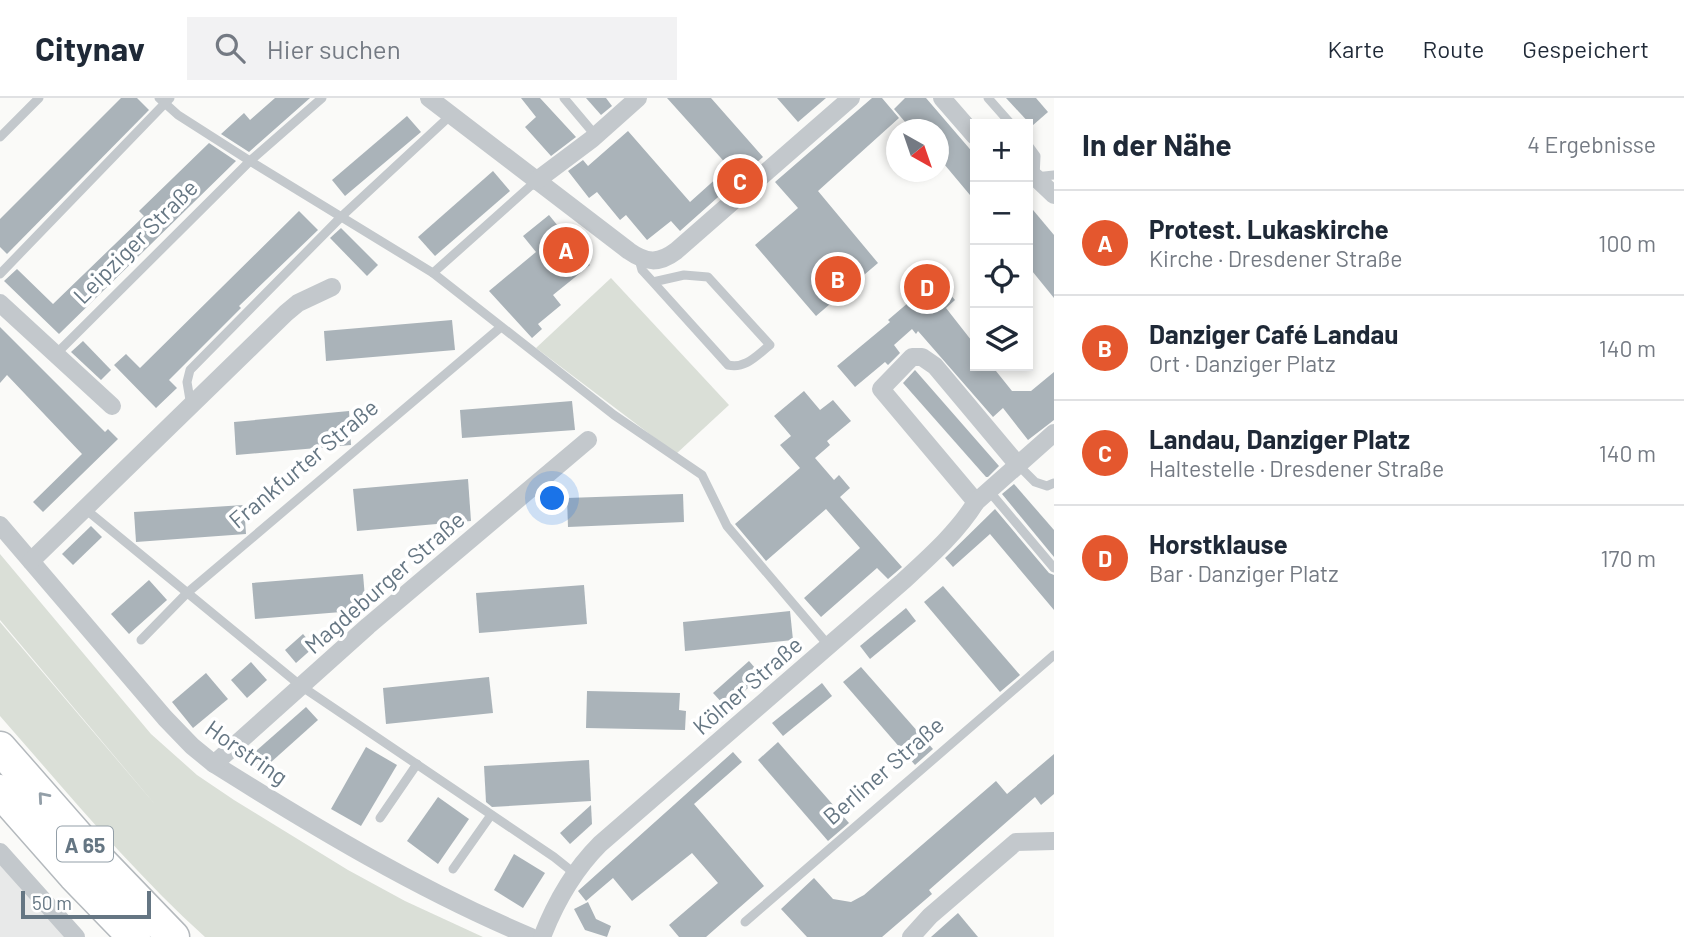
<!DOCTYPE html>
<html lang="de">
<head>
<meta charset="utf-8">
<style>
  :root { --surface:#fff; --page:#f2f2f3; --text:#1f2937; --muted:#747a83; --line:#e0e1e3; --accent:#e4572e }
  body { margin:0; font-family:Barlow,sans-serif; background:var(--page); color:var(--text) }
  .controls { position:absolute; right:21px; top:21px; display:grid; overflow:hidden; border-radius:0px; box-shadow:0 4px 10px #0003 }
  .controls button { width:63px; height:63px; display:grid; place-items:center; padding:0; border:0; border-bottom:2px solid var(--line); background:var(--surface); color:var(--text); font:35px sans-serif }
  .compass { position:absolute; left:886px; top:21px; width:63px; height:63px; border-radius:50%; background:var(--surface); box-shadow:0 4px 10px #0003; rotate:140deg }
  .scale { position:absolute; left:21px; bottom:18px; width:130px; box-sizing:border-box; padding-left:7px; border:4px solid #657683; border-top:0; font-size:19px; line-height:24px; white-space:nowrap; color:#657683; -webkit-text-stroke:5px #fff; paint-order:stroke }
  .you { position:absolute; left:553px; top:401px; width:24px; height:24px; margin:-18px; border:5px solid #fff; border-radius:50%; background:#1a73e8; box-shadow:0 0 0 10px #1a73e833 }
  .badge { display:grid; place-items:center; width:46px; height:46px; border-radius:50%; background:var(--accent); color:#fff; font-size:23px; font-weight:700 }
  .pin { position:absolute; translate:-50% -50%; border:4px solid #fff; box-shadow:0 2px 7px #0006 }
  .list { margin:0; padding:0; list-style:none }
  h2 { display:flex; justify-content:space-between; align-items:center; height:91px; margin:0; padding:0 28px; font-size:30px }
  h2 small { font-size:23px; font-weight:400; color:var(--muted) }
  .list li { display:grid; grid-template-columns:46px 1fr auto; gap:21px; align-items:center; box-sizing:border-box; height:105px; padding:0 28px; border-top:2px solid var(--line) }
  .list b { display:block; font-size:26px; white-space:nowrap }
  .list p { margin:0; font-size:23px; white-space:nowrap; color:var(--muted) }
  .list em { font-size:23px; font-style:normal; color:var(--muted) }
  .icon { flex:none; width:38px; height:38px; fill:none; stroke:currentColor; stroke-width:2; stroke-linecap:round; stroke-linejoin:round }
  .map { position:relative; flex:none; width:1054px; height:839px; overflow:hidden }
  header { display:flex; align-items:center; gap:42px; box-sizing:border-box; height:98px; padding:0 35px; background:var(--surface); border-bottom:2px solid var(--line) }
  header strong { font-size:33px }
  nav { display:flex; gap:38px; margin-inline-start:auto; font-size:24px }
  .search { width:490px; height:63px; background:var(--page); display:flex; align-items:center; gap:18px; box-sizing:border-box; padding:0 24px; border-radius:0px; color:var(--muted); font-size:26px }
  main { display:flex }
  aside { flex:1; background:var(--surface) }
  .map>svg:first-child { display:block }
  .built { fill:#e8e9e9 }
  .green { fill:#dadfd7 }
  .building { fill:#aab3b9 }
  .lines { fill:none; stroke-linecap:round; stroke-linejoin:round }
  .motorway-casing { stroke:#b4b9bd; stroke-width:35 }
  .service { stroke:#c3c8cc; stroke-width:9 }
  .minor { stroke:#c3c8cc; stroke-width:18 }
  .motorway { stroke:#fff; stroke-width:32 }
  .oneway { stroke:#939fa8 }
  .labels { text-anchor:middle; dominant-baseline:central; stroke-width:7; stroke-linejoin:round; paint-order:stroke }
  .shield { fill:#fff; stroke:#939fa8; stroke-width:2 }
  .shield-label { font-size:21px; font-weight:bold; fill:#657683 }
  .street-label { font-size:23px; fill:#657683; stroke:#fff }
</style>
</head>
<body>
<header>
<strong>Citynav</strong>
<div class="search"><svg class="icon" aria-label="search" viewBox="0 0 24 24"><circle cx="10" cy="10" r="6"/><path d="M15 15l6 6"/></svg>Hier suchen</div>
<nav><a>Karte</a><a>Route</a><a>Gespeichert</a></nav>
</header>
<main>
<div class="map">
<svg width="1054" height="839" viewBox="0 0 1054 839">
  <rect width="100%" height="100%" fill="#fafaf8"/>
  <!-- built -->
  <path class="built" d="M0,752L76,839H0Z"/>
  <!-- green -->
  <g class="green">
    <path d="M611,180L729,307L676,356L536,250Z"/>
    <path d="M0,456L151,636L197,677L234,702L348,772L405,803L483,839H205C131,772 66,693 0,618V524L158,710L0,522Z"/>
  </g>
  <!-- building -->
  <g class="building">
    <path d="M121,0H137L149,12L7,156L0,149V121Z"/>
    <path d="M275,0H310L249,54L221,36L244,15L250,22Z"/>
    <path d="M521,0H540L576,39L551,58L525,29L536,19Z"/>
    <path d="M586,0H606L612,8L601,17Z"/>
    <path d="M667,0H711L763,59L680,133L671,123L647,142L626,117L620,122L597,94L589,100L568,73L583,62L588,68L628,33L690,104L729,69Z"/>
    <path d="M777,0H826L798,24Z"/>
    <path d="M872,0H882L899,20L818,93L878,165L816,218L755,147L798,110L775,84Z"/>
    <path d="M905,0H926L975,57V103L939,60V32H912L894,11Z"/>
    <path d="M1006,0H1036L1048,14L1032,28Z"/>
    <path d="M407,18L421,34L345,98L332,82Z"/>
    <path d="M209,45L236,63L59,236L4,183L17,171L53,206L144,118L139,113Z"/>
    <path d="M493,73L510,93L435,158L418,139Z"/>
    <path d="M1028,106L1054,137V200L1028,168Z"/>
    <path d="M299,113L318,132L239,208L241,210L169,282L177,290L156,310L114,267L126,256L140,270Z"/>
    <path d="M549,117L590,167L553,197L561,207L538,226L542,231L532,240L489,193L536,154L523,138Z"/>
    <path d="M341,130L378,167L367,178L330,140Z"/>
    <path d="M930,172L955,202L946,210L975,247V268H992L1012,293H1031L1054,274V322L1028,342L1003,310L993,319L918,233L916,236L912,231L894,247L900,255L888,267L885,264L855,289L837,268L890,224L888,222L916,198L909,190Z"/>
    <path d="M452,222L455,252L326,263L324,233Z"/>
    <path d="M0,229L105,334L108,331L118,341L43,414L33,404L82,356L7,277L0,285Z"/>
    <path d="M83,243L111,272L101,282L71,254Z"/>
    <path d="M915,272L999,368L988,379H986L903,285Z"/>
    <path d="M804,293L820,312L833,302L851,323L827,343L830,347L815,360L834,382L839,377L850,390L840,399L902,469L888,481L877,470L821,519L804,500L860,450L826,411L766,463L735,426L800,370L780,347L791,338L774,318Z"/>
    <path d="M572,303L575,332L462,340L460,312Z"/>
    <path d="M349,313L351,347L236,357L234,324Z"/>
    <path d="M468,381L471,423L357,433L353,391Z"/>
    <path d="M1014,386L1054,432V459L1002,396Z"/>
    <path d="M683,396L684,424L568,429L567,400Z"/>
    <path d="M244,407L246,436L136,444L134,414Z"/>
    <path d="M995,411L1049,475L1054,477V512L990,436L953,469L945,460Z"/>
    <path d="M91,428L102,439L73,467L62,456Z"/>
    <path d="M363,476L366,512L255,521L252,485Z"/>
    <path d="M149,482L167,502L129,536L111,516Z"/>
    <path d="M584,487L587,526L479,535L476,495Z"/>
    <path d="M943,488L1020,577L1000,594L924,504Z"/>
    <path d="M906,510L916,523L870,561L860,548Z"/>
    <path d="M790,513L793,542L685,553L683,524Z"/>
    <path d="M303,536L314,549L296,565L285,552Z"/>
    <path d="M749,563L762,578L726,609L713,595Z"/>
    <path d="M251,564L267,582L247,600L231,582Z"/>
    <path d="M861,569L933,651L915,667L843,584Z"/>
    <path d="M206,575L228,601L193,630L172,604Z"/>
    <path d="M489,579L493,615L386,626L383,590Z"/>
    <path d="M822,585L832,598L783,638L772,625Z"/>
    <path d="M587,593L680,595L679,612L686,613L685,632L586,630Z"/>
    <path d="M306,609L318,622L260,674L248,660Z"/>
    <path d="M778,644L849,725L828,743L758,662Z"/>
    <path d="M366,649L397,667L361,728L331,711Z"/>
    <path d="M733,654L742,664L694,706L764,788L706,839H679L669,827L718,785L692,755L632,803L613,780L586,803L578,793Z"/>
    <path d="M1054,656V696L1041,707L1035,699L929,792L932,796L882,839H807L781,811L814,780L833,801L851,804L864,797L996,683L1007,696Z"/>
    <path d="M589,662L591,703L492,709L486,704L484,668Z"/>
    <path d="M438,699L469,721L438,766L407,743Z"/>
    <path d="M591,707L592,726L570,746L560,735Z"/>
    <path d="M514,756L545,775L523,810L494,792Z"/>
    <path d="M588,804L596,821L611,828L607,839L585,832L574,811Z"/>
    <path d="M958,815L978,839H931Z"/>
  </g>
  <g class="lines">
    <defs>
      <g id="motorway">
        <path d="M0,650L93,756L173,839"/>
        <path d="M0,693L74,777L134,839"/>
      </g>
    </defs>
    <!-- motorway casing -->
    <use href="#motorway" class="motorway-casing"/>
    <!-- service -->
    <g class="service">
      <path d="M159,0L178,17L250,63L433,175L614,317L702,377L727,428L829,548"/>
      <path d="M564,0L596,38"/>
      <path d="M988,0L1011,26"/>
      <path d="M0,39L39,0"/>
      <path d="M1028,47L1036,58L1035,79L1054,77"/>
      <path d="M639,161L642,172L653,184L728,267C746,271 757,257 770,247L708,179L684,177L653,184"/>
      <path d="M433,175L536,83"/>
      <path d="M0,176L170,0"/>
      <path d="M55,257L250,63L322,0"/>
      <path d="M191,308L187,284L190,272L342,118L451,17"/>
      <path d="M1018,367L1035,384L1047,388L1054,385"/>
      <path d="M989,393L1054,470"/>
      <path d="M84,410L301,588L554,759L574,775"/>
      <path d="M141,542L187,495L501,229"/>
      <path d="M380,720L417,666"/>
      <path d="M453,771L491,717"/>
      <path d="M745,824L1054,557"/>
    </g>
    <!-- minor -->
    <g class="minor">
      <path d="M429,0L629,153C646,165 659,166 676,153L851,0"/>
      <path d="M942,0L975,38"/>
      <path d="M1028,78L1035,79L1054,97"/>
      <path d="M536,83L592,41L638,0"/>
      <path d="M0,205L112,308"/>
      <path d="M976,404L881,291L912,259H922L935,268L1018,367"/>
      <path d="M0,427L165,620L192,648L214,666C316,730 419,792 531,839"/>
      <path d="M31,463L286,215L298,205L332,189"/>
      <path d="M214,666L368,528L588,342"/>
      <path d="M0,754L76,839"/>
      <path d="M542,839C556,803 573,773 600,746L901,485C927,461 957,435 976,404L1054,335"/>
      <path d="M911,839L930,818L1016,744L1054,743"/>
    </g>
    <!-- motorway -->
    <use href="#motorway" class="motorway"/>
  </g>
  <!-- one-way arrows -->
  <defs><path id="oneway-chevron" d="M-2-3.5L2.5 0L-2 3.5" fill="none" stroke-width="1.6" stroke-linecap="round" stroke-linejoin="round" transform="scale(1.75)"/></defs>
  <use class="oneway" href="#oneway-chevron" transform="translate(43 699) rotate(-131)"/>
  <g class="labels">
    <!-- shield labels -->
    <rect class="shield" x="57" y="728.5" width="56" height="35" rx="5"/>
    <g class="shield-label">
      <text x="85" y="746">A 65</text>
    </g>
    <!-- street labels -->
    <g class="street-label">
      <text transform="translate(135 143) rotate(-45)">Leipziger Straße</text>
      <text transform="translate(303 365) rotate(-40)">Frankfurter Straße</text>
      <text transform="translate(384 484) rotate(-41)">Magdeburger Straße</text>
      <text transform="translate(747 587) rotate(-41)">Kölner Straße</text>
      <text transform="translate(247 654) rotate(35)">Horstring</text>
      <text transform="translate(883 672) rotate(-41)">Berliner Straße</text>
    </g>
  </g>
</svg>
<div class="controls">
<button>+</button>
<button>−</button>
<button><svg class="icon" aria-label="locate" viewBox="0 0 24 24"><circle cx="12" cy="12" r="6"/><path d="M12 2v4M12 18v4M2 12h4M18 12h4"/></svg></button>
<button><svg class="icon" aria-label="layers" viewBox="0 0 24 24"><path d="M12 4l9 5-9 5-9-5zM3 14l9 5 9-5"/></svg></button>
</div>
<svg class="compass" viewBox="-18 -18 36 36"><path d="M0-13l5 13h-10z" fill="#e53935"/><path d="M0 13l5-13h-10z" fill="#747a83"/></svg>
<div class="scale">50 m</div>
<div class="you"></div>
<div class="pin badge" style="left:566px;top:152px">A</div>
<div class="pin badge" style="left:838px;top:181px">B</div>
<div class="pin badge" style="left:740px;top:83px">C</div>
<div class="pin badge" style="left:927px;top:189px">D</div>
</div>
<aside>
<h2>In der Nähe<small>4 Ergebnisse</small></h2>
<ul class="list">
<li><span class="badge">A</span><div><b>Protest. Lukaskirche</b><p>Kirche · Dresdener Straße</p></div><em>100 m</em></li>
<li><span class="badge">B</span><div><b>Danziger Café Landau</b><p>Ort · Danziger Platz</p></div><em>140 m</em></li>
<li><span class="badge">C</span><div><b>Landau, Danziger Platz</b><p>Haltestelle · Dresdener Straße</p></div><em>140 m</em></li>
<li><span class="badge">D</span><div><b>Horstklause</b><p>Bar · Danziger Platz</p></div><em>170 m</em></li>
</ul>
</aside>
</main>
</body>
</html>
